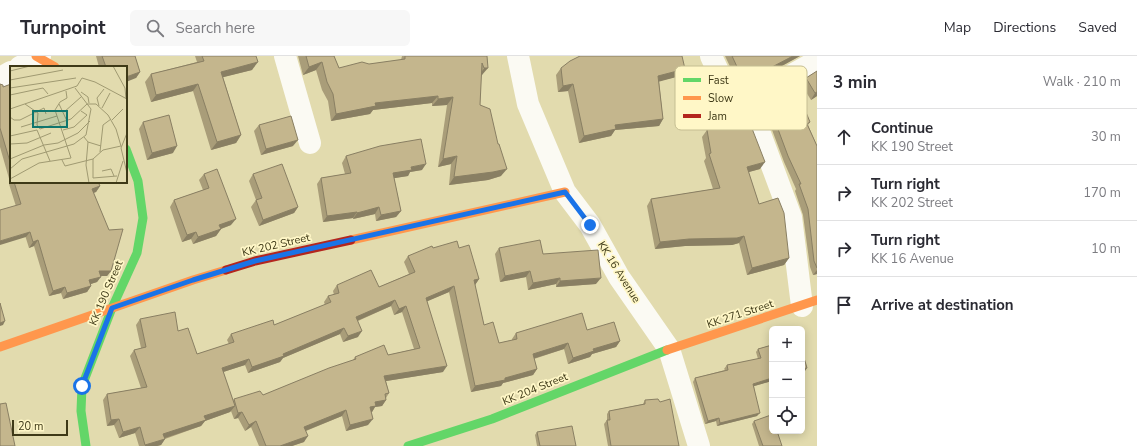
<!DOCTYPE html>
<html lang="en">
<head>
<meta charset="utf-8">
<style>
  :root { --surface:#fff; --page:#f7f7f7; --text:#2b2b33; --muted:#7c7c81; --line:#e1e1e2 }
  body { margin:0; font-family:"Nunito Sans",sans-serif; background:var(--page); color:var(--text) }
  .controls { position:absolute; right:12px; bottom:12px; display:grid; overflow:hidden; border-radius:6px; box-shadow:0 2px 10px #0003 }
  .controls button { width:36px; height:36px; display:grid; place-items:center; padding:0; border:0; border-bottom:1px solid var(--line); background:var(--surface); color:var(--text); font:20px sans-serif }
  .scale { position:absolute; left:12px; bottom:10px; width:56px; box-sizing:border-box; padding-left:4px; border:2px solid #3e3917; border-top:0; font-size:11px; line-height:14px; white-space:nowrap; color:#3e3917; -webkit-text-stroke:3px #fff7c7; paint-order:stroke }
  .stop { position:absolute; width:12px; height:12px; margin:-9px; border:3px solid #1a73e8; border-radius:50%; background:#fff }
  .stop.end { background:#1a73e8; border-color:#fff; box-shadow:0 1px 4px #0008 }
  .list { margin:0; padding:0; list-style:none }
  h2 { display:flex; justify-content:space-between; align-items:center; height:52px; margin:0; padding:0 16px; font-size:17px }
  h2 small { font-size:13px; font-weight:400; color:var(--muted) }
  .list li { display:grid; grid-template-columns:26px 1fr auto; gap:12px; align-items:center; box-sizing:border-box; height:56px; padding:0 16px; border-top:1px solid var(--line) }
  .list b { display:block; font-size:15px; white-space:nowrap }
  .list p { margin:0; font-size:13px; white-space:nowrap; color:var(--muted) }
  .list em { font-size:13px; font-style:normal; color:var(--muted) }
  .icon { flex:none; width:22px; height:22px; fill:none; stroke:currentColor; stroke-width:2; stroke-linecap:round; stroke-linejoin:round }
  .map { position:relative; flex:none; width:817px; height:390px; overflow:hidden }
  header { display:flex; align-items:center; gap:24px; box-sizing:border-box; height:56px; padding:0 20px; background:var(--surface); border-bottom:1px solid var(--line) }
  header strong { font-size:19px }
  nav { display:flex; gap:22px; margin-inline-start:auto; font-size:14px }
  .search { width:280px; height:36px; background:var(--page); display:flex; align-items:center; gap:10px; box-sizing:border-box; padding:0 14px; border-radius:6px; color:var(--muted); font-size:15px }
  main { display:flex }
  aside { flex:1; background:var(--surface) }
  .map>svg:first-child { display:block }
  .lines { fill:none; stroke-linecap:round; stroke-linejoin:round }
  .street { stroke:#fbfaf3; stroke-width:22 }
  .fast { stroke:#63d668; stroke-width:9 }
  .slow { stroke:#ff974d; stroke-width:9 }
  .jam { stroke:#b3261e; stroke-width:9 }
  .wall { fill:#a99d79; fill-rule:evenodd }
  .shaded-wall { fill:#897f63 }
  .building { fill:#c4b68d; stroke:#897f63 }
  .route { stroke:#1a73e8; stroke-width:5 }
  .labels { text-anchor:middle; dominant-baseline:central; stroke-width:3.5; stroke-linejoin:round; paint-order:stroke }
  .street-label { font-size:11px; fill:#3e3917; stroke:#fff7c7 }
  .inset-road { fill:none; stroke:#a09a72; stroke-width:1 }
  .view { fill:#0f766e; fill-opacity:0.15; stroke:#0f766e; stroke-width:2 }
  .inset-edge { fill:none; stroke:#3e3917; stroke-width:2 }
  .key { fill:#fff7c7; stroke:#c5be92; stroke-width:1 }
  .key-label { font-size:11px; fill:#3e3917 }
</style>
</head>
<body>
<header>
<strong>Turnpoint</strong>
<div class="search"><svg class="icon" aria-label="search" viewBox="0 0 24 24"><circle cx="10" cy="10" r="6"/><path d="M15 15l6 6"/></svg>Search here</div>
<nav><a>Map</a><a>Directions</a><a>Saved</a></nav>
</header>
<main>
<div class="map">
<svg width="817" height="390" viewBox="0 0 817 390">
  <rect width="100%" height="100%" fill="#e2dbae"/>
  <g class="lines">
    <!-- street -->
    <g class="street">
      <path d="M285,0L310,87"/>
      <path d="M518,0L528,48L565,136L590,169L619,221L669,293L699,390"/>
      <path d="M711,0L725,30L746,40H752L765,34L817,5"/>
      <path d="M20,11L40,0"/>
      <path d="M0,22L11,16"/>
      <path d="M746,40L791,161L802,250"/>
    </g>
    <!-- fast -->
    <g class="fast">
      <path d="M86,390L81,355L82,330L112,252L137,197L143,162L138,125L126,93"/>
      <path d="M408,390L492,363L667,294"/>
    </g>
    <!-- slow -->
    <g class="slow">
      <path d="M36,0L55,11"/>
      <path d="M351,184L565,136"/>
      <path d="M0,291L193,224L226,214"/>
      <path d="M667,294L817,244"/>
    </g>
    <!-- jam -->
    <path class="jam" d="M226,214L255,205L351,184"/>
  </g>
  <!-- wall -->
  <g class="wall">
    <path d="M96,0H135L140,16L136,22L126,11H99Z"/>
    <path d="M195,0H256L252,14L223,21L241,79L236,87L211,94L193,35L151,46L145,26L151,18L197,6Z"/>
    <path d="M298,0H334L339,12L401,4L402,0H487L482,19L481,20L480,49L501,120L488,124L449,129L451,108L438,111L447,49L432,50V47L373,54L370,58L331,65L328,45L322,34L316,14L303,19Z"/>
    <path d="M725,0H800L749,28L735,21Z"/>
    <path d="M561,12L685,13L680,20L659,25L663,63L659,70L615,74L611,80L579,87L568,35L558,36L556,19Z"/>
    <path d="M817,15V40L811,44L801,28L806,22Z"/>
    <path d="M0,28L3,31L11,28V126H98L100,130L96,136L93,137L111,215L107,220H100L97,226L90,228L91,230L87,236L63,243L61,237L49,240L34,190L29,192L9,128L10,126L0,91Z"/>
    <path d="M769,49L810,66L808,69L817,90V218L813,219L810,211L803,159L795,135L796,133L784,106L765,55Z"/>
    <path d="M143,66L173,97L147,104L139,73Z"/>
    <path d="M259,69L293,90L261,99L254,75Z"/>
    <path d="M707,74L760,113L748,116L759,148L789,202L784,209L747,219L739,187L732,189L685,190L655,193L647,150L651,143L713,133L704,105L706,102L702,81Z"/>
    <path d="M346,100L422,114L410,116L408,120L394,122L401,155L396,161L376,165L375,158L353,163V162L323,166L317,128L321,122L345,118L342,107Z"/>
    <path d="M204,118L231,169L221,173L216,180L193,188L191,183L182,186L170,151L174,144L203,134L199,124Z"/>
    <path d="M253,118L298,151L294,157L259,170L251,151L256,144L249,125Z"/>
    <path d="M433,192H459L479,223L475,229L484,269L499,287L512,284V283L516,277L587,274L620,285L616,291L592,298L590,301L568,308L564,293L534,303L537,313L533,319L503,327L501,330L471,336L449,236L427,245L443,316L386,325L389,337L386,342V344L382,350L375,351L372,356H371L368,369L346,375L342,360L306,375L304,386L292,390H259L251,371L245,375L238,362L234,363L231,355L230,356L205,365L201,370L165,383L161,389L157,390H139L135,377L119,382L114,369L107,370L103,344L107,338L141,332L130,300L134,294L141,292L136,269L140,263L178,275L197,298L229,288L227,284L231,278L274,269L325,249L324,246L328,240L334,239L333,235L337,229L379,231L409,218L404,206L408,200ZM391,250L394,259L402,256L414,293L388,299L355,301L353,304L263,339L234,343L233,345L223,316L245,309L248,317L280,306L283,302L340,278L343,286L358,281V265Z"/>
    <path d="M499,192L543,198L596,228L556,231V228L528,234L526,221L500,226L495,198Z"/>
    <path d="M772,289V325L754,330L757,360L717,370L716,365L705,368L693,326L695,322L725,314L724,313L727,309L758,303L756,296L758,293Z"/>
    <path d="M645,344L679,390H608L604,368L607,364V358L609,355L643,348Z"/>
    <path d="M754,365L782,390H759L752,368Z"/>
    <path d="M537,376L576,390H537L535,379Z"/>
  </g>
  <!-- shaded-wall -->
  <g class="shaded-wall">
    <path d="M793,0H800L749,28L753,21Z"/>
    <path d="M258,6L252,14L216,23L221,16Z"/>
    <path d="M322,6L316,14L303,19L309,11Z"/>
    <path d="M484,12H488L482,19L479,20Z"/>
    <path d="M685,13L680,20L654,27L658,20Z"/>
    <path d="M140,16L136,22L126,26V21Z"/>
    <path d="M198,28L193,35L151,46L156,39Z"/>
    <path d="M573,28L568,35L558,36L563,30Z"/>
    <path d="M817,36V40L811,44L815,37Z"/>
    <path d="M438,40L432,47L373,54L370,58L331,65L336,58L375,47Z"/>
    <path d="M453,41L447,49L432,50L438,43Z"/>
    <path d="M663,63L659,70L615,74L611,80L579,87L584,80L615,69Z"/>
    <path d="M241,79L236,87L211,94L217,86Z"/>
    <path d="M298,84L293,90L261,99L266,93Z"/>
    <path d="M177,90L173,97L147,104L152,97Z"/>
    <path d="M457,100L451,108L438,111L443,103Z"/>
    <path d="M765,106L760,113L742,118L747,111Z"/>
    <path d="M426,108L422,114L410,116L408,120L389,123L393,117L411,111Z"/>
    <path d="M507,113L501,120L488,124L449,129L454,121Z"/>
    <path d="M100,130L96,136L88,139L92,133Z"/>
    <path d="M298,151L294,157L259,170L263,164Z"/>
    <path d="M379,151L375,158L353,163L357,157Z"/>
    <path d="M401,155L396,161L376,165L381,159Z"/>
    <path d="M357,156L353,162L323,166L327,160Z"/>
    <path d="M236,163L231,169L215,175L219,169Z"/>
    <path d="M221,173L216,180L193,188L198,181Z"/>
    <path d="M30,176L26,181L0,189V185Z"/>
    <path d="M196,176L191,183L182,186L187,179Z"/>
    <path d="M744,180L739,187L732,189L685,190L655,193L660,186L689,183Z"/>
    <path d="M38,184L34,190L29,192L33,186Z"/>
    <path d="M789,202L784,209L747,219L752,212Z"/>
    <path d="M817,214V218L813,219Z"/>
    <path d="M99,215H111L107,220H95Z"/>
    <path d="M530,215L526,221L500,226L505,220Z"/>
    <path d="M101,221L97,226L85,230L89,224Z"/>
    <path d="M560,222L556,228L528,234L533,227Z"/>
    <path d="M601,222L596,228L556,231L560,225Z"/>
    <path d="M479,223L475,229L469,230L474,224Z"/>
    <path d="M91,230L87,236L63,243L67,237Z"/>
    <path d="M454,230L449,236L421,248L426,242Z"/>
    <path d="M65,231L61,237L49,240L53,235Z"/>
    <path d="M395,244L391,250L352,267L356,261Z"/>
    <path d="M406,250L402,256L394,259L399,253Z"/>
    <path d="M5,265L3,269L0,270V267Z"/>
    <path d="M344,272L340,278L283,302L280,306L248,317L252,311Z"/>
    <path d="M362,275L358,281L343,286L348,280Z"/>
    <path d="M620,285L616,291L592,298L590,301L568,308L573,302L593,293Z"/>
    <path d="M568,287L564,293L529,304L533,298Z"/>
    <path d="M249,303L245,309L217,318L222,312Z"/>
    <path d="M447,310L443,316L380,326L384,320Z"/>
    <path d="M807,312L805,315L802,316V313Z"/>
    <path d="M537,313L533,319L503,327L501,330L471,336L475,330Z"/>
    <path d="M772,322V325L751,331L753,328Z"/>
    <path d="M386,344L382,350L375,351L372,356L365,357L370,351L375,346Z"/>
    <path d="M235,350L230,356L205,365L201,370L159,384L163,378L204,360Z"/>
    <path d="M346,354L342,360L300,377L304,371Z"/>
    <path d="M242,356L238,362L234,363L238,357Z"/>
    <path d="M760,357L757,360L717,370L720,367Z"/>
    <path d="M719,362L716,365L705,368L708,365Z"/>
    <path d="M119,363L114,369L107,370L111,364Z"/>
    <path d="M373,363L368,369L346,375L350,369Z"/>
    <path d="M256,365L251,371L245,375L249,369Z"/>
    <path d="M140,371L135,377L119,382L123,376Z"/>
    <path d="M308,380L304,386L292,390H280Z"/>
    <path d="M165,383L161,389L157,390H145V389Z"/>
  </g>
  <!-- building -->
  <g class="building">
    <path d="M102,0H135L140,16L126,21V11H106Z"/>
    <path d="M202,0H256L258,6L221,16L241,79L217,86L198,28L156,39L151,18L204,5Z"/>
    <path d="M306,0H334L339,12L362,6L369,8L405,3V0H487L488,12H484L482,7L480,49L490,53L498,88H499L507,113L493,116L454,121L457,100L443,103L453,41L438,43V40L375,47L376,50L336,58L333,38L327,26L322,6L309,11Z"/>
    <path d="M580,0H682L685,13L658,20L663,63L615,69L616,73L584,80L573,28L563,30L561,12L570,5Z"/>
    <path d="M732,0H793L753,21L739,15Z"/>
    <path d="M817,15V36L815,37L806,22Z"/>
    <path d="M0,28L3,29V31L11,28V109L0,72Z"/>
    <path d="M798,37L810,66L807,68L817,90V212L814,205L808,153L799,128H801L788,100L769,49Z"/>
    <path d="M746,57L765,106L747,111L759,148L778,142L784,157L789,202L752,212L744,180L737,182L689,183L660,186L651,143L720,132L709,98L711,97L707,74Z"/>
    <path d="M169,59L177,90L152,97L143,66Z"/>
    <path d="M291,60L298,84L266,93L259,69Z"/>
    <path d="M421,83L426,108L411,111L412,114L393,117L401,155L381,159L379,151L357,157V156L327,160L321,122L351,117L346,100L380,90Z"/>
    <path d="M282,108L298,151L263,164L256,144L262,142L253,118Z"/>
    <path d="M217,113L236,163L219,169L221,173L198,181L196,176L187,179L174,144L209,132L204,118Z"/>
    <path d="M14,126H98L100,130L92,133L109,174L123,173L111,215H99L101,221L89,224L91,230L67,237L65,231L53,235L38,184L33,186L30,176L0,185V154L21,148Z"/>
    <path d="M540,184L543,198L598,194L601,222L560,225V222L533,227L530,215L505,220L499,192Z"/>
    <path d="M457,185L459,192L469,189L479,223L474,224L484,269L493,266L499,287L517,283L516,277L582,257L587,274L614,266L620,285L593,293L594,295L573,302L568,287L533,298L537,313L505,322V324L475,330L454,230L426,242L447,310L384,320L389,337L385,338L386,344L375,346L376,350L370,351L373,363L350,369L346,354L304,371L308,380L280,390H266L256,365L249,369L242,356L238,357L234,343L260,335L263,339L329,312L356,303L355,301L384,289L388,299L420,292L406,250L399,253L395,244L356,261L362,275L348,280L344,272L283,298L284,300L252,311L249,303L222,312L235,350L204,360L206,364L163,378L165,383L145,389L140,371L123,376L119,363L111,364L107,338L147,331L134,294L146,291L140,263L175,256L178,275L188,272L197,298L234,286L231,278L273,264L274,269L331,246L328,240L339,237L337,229L371,214L379,231L415,216L408,200L432,190L433,192Z"/>
    <path d="M0,247L5,265L0,267Z"/>
    <path d="M772,289V322L753,328L760,357L720,367L719,362L708,365L695,322L728,314L727,309L761,302L758,293Z"/>
    <path d="M802,295L807,312L802,313Z"/>
    <path d="M658,343L660,346L670,343L679,390H611L607,364H610L609,355L645,348V344Z"/>
    <path d="M6,347L15,390H0V348Z"/>
    <path d="M771,359L772,361V375H777L782,390H763L754,365Z"/>
    <path d="M572,370L576,390H540L537,376Z"/>
  </g>
  <g class="lines">
    <!-- route -->
    <path class="route" d="M82,330L112,252L193,224L255,205L565,136L590,169"/>
  </g>
  <g class="labels">
    <!-- street labels -->
    <g class="street-label">
      <text transform="translate(276 189) rotate(-13)">KK 202 Street</text>
      <text transform="translate(619 216) rotate(58)">KK 16 Avenue</text>
      <text transform="translate(106 237) rotate(-67)">KK 190 Street</text>
      <text transform="translate(740 258) rotate(-18)">KK 271 Street</text>
      <text transform="translate(535 333) rotate(-22)">KK 204 Street</text>
    </g>
  </g>
  <!-- overview -->
  <g transform="translate(10 10)">
    <rect width="117" height="117" fill="#e2dbae"/>
    <path class="inset-road" d="M103,0L115,22L116,33M0,5L20,0M0,14L53,4M0,22L66,12M71,26L78,31L79,37M0,29L33,22L38,28M15,38L28,47L27,59L30,63L61,53L77,38M49,38L57,55M77,38H86L98,49L106,63L111,80L93,84L83,93M89,40L87,32L94,23M92,42L100,27M0,43L67,20L72,12L85,16L117,33M54,46L71,31M0,51L4,54H10L34,42L36,48M102,54L113,43M11,61L47,50M27,64L40,95M53,64L64,61L77,49L71,45M117,67L111,82L117,107M0,70L27,64M74,71L78,76L76,99L79,117M78,76L91,80M0,78L17,77L41,67M90,86L93,59L101,53M0,93L34,79L48,77L68,67L80,55M52,94L55,100L83,93V112L107,110M0,103L12,93L64,78L76,69L81,43L65,22M92,105L101,103L104,110M0,113L29,97L61,92L45,44L50,36L57,32L56,25M106,117L113,95"/>
    <path class="view" d="M23,45H57V61H23Z"/>
    <rect width="117" height="117" class="inset-edge"/>
  </g>
  <!-- legend -->
  <rect x="675" y="10" width="132" height="64" rx="6" class="key"/>
  <rect x="683" y="22" width="18" height="4" fill="#63d668"/>
  <rect x="683" y="40" width="18" height="4" fill="#ff974d"/>
  <rect x="683" y="58" width="18" height="4" fill="#b3261e"/>
  <g class="key-label">
    <text x="708" y="28">Fast</text>
    <text x="708" y="46">Slow</text>
    <text x="708" y="64">Jam</text>
  </g>
</svg>
<div class="controls">
<button>+</button>
<button>−</button>
<button><svg class="icon" aria-label="locate" viewBox="0 0 24 24"><circle cx="12" cy="12" r="6"/><path d="M12 2v4M12 18v4M2 12h4M18 12h4"/></svg></button>
</div>
<div class="scale">20 m</div>
<div class="stop" style="left:82px;top:330px"></div>
<div class="stop end" style="left:590px;top:169px"></div>
</div>
<aside>
<h2>3 min<small>Walk · 210 m</small></h2>
<ul class="list">
<li><svg class="icon" aria-label="ahead" viewBox="0 0 24 24"><path d="M12 20V5M6 11l6-6 6 6"/></svg><div><b>Continue</b><p>KK 190 Street</p></div><em>30 m</em></li>
<li><svg class="icon" aria-label="right" viewBox="0 0 24 24"><path d="M7 20v-9h11M14 6l5 5-5 5"/></svg><div><b>Turn right</b><p>KK 202 Street</p></div><em>170 m</em></li>
<li><svg class="icon" aria-label="right" viewBox="0 0 24 24"><path d="M7 20v-9h11M14 6l5 5-5 5"/></svg><div><b>Turn right</b><p>KK 16 Avenue</p></div><em>10 m</em></li>
<li><svg class="icon" aria-label="arrive" viewBox="0 0 24 24"><path d="M6 21V4h12l-3 4 3 4H6"/></svg><div><b>Arrive at destination</b></div></li>
</ul>
</aside>
</main>
</body>
</html>
